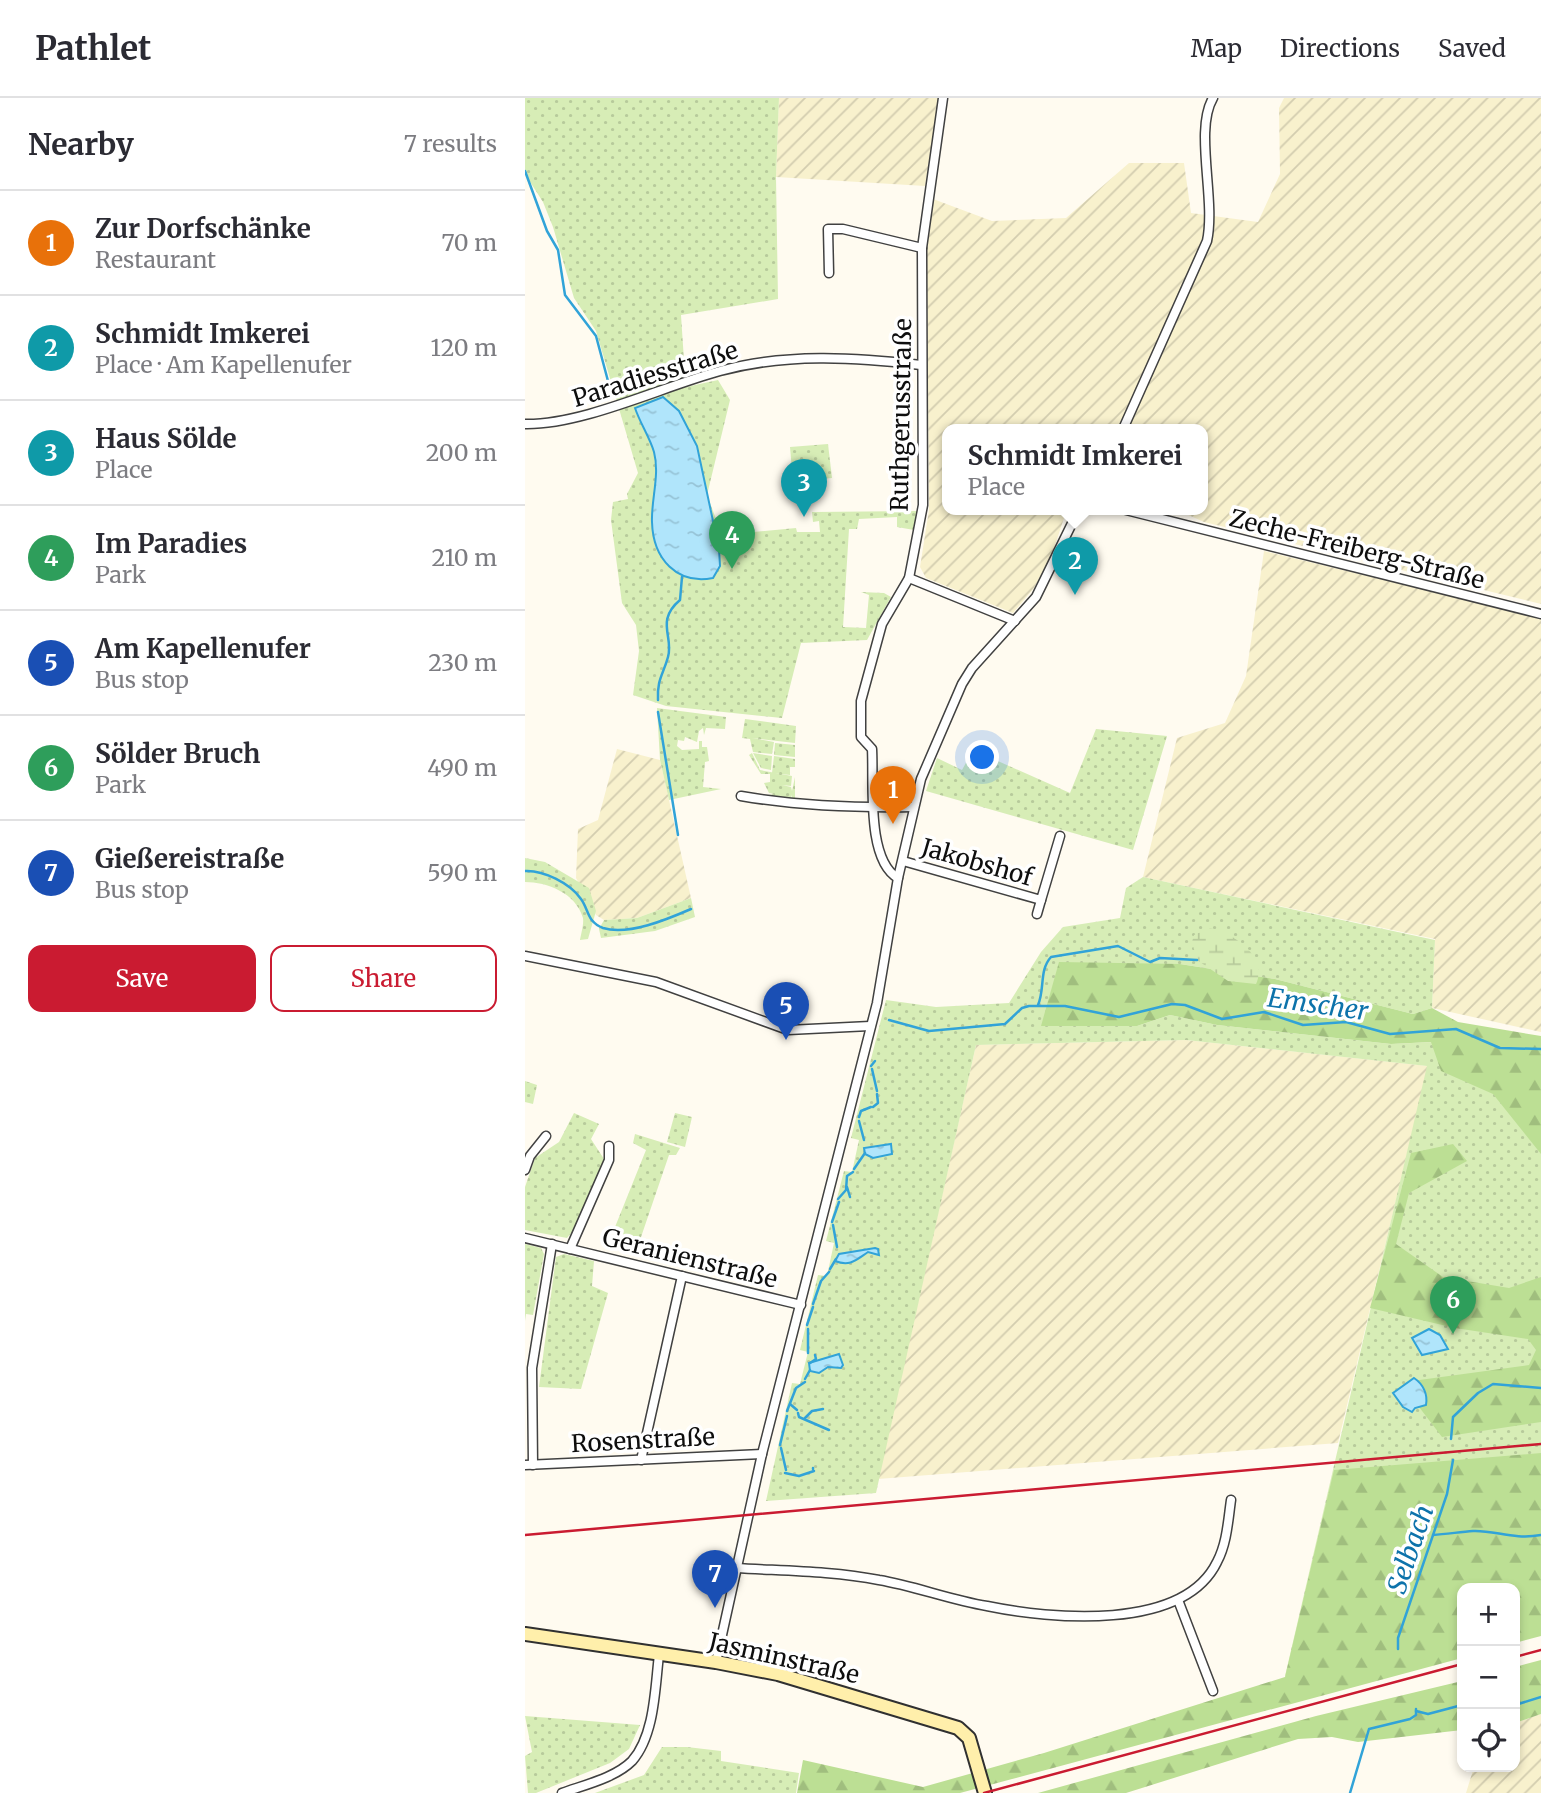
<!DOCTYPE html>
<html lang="en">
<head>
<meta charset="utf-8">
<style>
  :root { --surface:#fff; --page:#f7f7f7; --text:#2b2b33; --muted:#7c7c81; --line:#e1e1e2; --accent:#ca1b31 }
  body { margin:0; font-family:Merriweather,serif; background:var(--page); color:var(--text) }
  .controls { position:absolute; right:21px; bottom:21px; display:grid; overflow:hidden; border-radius:14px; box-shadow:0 4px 10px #0003 }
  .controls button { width:63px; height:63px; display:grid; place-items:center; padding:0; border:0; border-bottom:2px solid var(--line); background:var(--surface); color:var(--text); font:35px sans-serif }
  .you { position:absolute; left:458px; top:660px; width:24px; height:24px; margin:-18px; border:5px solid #fff; border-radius:50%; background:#1a73e8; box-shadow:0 0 0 10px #1a73e833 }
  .badge { display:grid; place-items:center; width:46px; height:46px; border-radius:50%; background:var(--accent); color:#fff; font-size:23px; font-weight:700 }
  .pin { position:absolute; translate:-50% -58px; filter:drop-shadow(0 2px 4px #0008) }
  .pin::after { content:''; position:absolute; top:37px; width:24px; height:21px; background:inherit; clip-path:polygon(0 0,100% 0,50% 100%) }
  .popup { position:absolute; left:417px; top:326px; width:266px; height:91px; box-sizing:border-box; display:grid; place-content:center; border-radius:14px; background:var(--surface); filter:drop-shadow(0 2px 5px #0005); font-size:23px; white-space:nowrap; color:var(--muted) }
  .popup b { font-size:26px; color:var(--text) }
  .popup::after { content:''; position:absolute; left:50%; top:100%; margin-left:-14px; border:14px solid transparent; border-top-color:var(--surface) }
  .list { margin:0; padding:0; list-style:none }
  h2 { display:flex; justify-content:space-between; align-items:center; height:91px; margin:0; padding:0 28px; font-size:30px }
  h2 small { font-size:23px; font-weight:400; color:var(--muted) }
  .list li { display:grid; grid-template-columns:46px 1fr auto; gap:21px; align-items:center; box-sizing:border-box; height:105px; padding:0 28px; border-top:2px solid var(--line) }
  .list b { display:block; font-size:26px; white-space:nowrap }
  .list p { margin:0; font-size:23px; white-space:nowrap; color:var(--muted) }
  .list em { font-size:23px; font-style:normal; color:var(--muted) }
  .actions { display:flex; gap:14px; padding:21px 28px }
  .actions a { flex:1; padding:16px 0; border:2px solid var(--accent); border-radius:14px; text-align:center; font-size:24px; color:var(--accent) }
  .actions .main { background:var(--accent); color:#fff }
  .icon { flex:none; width:38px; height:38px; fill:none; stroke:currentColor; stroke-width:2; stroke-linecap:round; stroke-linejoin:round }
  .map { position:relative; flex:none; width:1016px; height:1695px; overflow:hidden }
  header { display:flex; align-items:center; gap:42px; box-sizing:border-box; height:98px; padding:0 35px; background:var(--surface); border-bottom:2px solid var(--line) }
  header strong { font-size:33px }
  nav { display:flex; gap:38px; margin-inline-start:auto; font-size:24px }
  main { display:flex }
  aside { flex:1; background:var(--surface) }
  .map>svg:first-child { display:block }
  .farmland { fill:url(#farmland-furrows) }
  .green { fill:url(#green-dots) }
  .forest { fill:url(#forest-firs) }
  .wetland { fill:url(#wetland-marsh) }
  .water { fill:url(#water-ripples); stroke:#31a3d8; stroke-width:2 }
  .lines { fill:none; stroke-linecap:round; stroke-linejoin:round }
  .stream { stroke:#31a3d8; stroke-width:2.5 }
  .street-casing { stroke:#414141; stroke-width:11 }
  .secondary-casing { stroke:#303030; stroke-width:16 }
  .street { stroke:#fff; stroke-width:8 }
  .secondary { stroke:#ffefab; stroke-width:12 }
  .rail { stroke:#ca1b31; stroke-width:2.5 }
  .labels { text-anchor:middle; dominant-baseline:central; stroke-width:7; stroke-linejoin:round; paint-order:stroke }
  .street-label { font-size:24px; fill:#0e0e0e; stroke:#fff }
  .water-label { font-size:26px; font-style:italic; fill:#0d73ab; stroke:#fff }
</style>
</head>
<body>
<header>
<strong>Pathlet</strong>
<nav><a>Map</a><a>Directions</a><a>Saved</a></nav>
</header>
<main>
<aside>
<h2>Nearby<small>7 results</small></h2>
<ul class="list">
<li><span class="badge" style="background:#e8710a">1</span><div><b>Zur Dorfschänke</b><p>Restaurant</p></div><em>70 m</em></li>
<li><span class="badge" style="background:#0f9aa8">2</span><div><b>Schmidt Imkerei</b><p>Place · Am Kapellenufer</p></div><em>120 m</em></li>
<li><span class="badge" style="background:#0f9aa8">3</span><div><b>Haus Sölde</b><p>Place</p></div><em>200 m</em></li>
<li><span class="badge" style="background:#2e9e5b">4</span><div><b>Im Paradies</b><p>Park</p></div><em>210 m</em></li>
<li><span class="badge" style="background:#1a4fb4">5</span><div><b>Am Kapellenufer</b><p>Bus stop</p></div><em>230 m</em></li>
<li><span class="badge" style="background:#2e9e5b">6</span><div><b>Sölder Bruch</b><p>Park</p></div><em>490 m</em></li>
<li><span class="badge" style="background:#1a4fb4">7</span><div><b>Gießereistraße</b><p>Bus stop</p></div><em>590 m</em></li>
</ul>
<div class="actions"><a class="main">Save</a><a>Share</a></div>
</aside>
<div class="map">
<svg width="1016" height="1695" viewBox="0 0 1016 1695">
  <defs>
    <pattern id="farmland-furrows" width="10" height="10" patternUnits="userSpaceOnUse" patternTransform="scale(1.75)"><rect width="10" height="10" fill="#f8f1cd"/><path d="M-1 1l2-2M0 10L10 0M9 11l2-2" fill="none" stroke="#d3cdaf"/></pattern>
    <pattern id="green-dots" width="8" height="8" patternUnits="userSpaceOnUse" patternTransform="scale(1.75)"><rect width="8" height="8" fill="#d7edb6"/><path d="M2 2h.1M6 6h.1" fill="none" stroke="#b7ca9b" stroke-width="1.8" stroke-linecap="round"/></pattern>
    <pattern id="forest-firs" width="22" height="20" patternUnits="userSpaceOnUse" patternTransform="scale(1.75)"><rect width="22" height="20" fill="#bcdf94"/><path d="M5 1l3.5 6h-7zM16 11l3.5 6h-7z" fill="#a0be7e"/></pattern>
    <pattern id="wetland-marsh" width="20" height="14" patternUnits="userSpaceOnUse" patternTransform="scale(1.75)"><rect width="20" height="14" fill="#d7edb6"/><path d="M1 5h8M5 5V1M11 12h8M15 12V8" fill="none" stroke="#b7ca9b"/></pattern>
    <pattern id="water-ripples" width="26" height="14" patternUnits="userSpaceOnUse" patternTransform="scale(1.75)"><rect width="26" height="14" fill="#b0e5fb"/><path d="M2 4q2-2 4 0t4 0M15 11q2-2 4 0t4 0" fill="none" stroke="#96c3d6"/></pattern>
  </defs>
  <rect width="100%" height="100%" fill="#fffbf0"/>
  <!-- farmland -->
  <g class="farmland">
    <path d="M254,0H414L400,88L251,79Z"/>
    <path d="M759,0H1016V506L679,424L650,411H678V331H422V411H542L527,456L509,490L488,515L401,480L395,469L404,412L402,153L408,101L467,123L541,120L604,65H659L666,115L733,124L755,76L754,10Z"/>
    <path d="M739,453L1016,520V934L907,910L910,841L618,779L652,640L700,625L721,578Z"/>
    <path d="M92,651L135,662L166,800L112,820L79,822L71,817L51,780L53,731L73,722Z"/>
    <path d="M661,942L903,968L813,1345L353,1381L451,947Z"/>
    <path d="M1016,1616V1695H941L949,1669H990V1625Z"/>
  </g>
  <!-- green -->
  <g class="green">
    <path d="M0,0H254L251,79L253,201L156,217L160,278L97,303L193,282L205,302L182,397L197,437L271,430L272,434H295L294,423L288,424L287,414L394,413L389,432L372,429V419L334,421L332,431H324L318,529L341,530L344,497L336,494L359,495L366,499L342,542L276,545L257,620L141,608L108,597L114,553L111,527L97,505L86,422L88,404L103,401L102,396L113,375L71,233L49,200L28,129L18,104L0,76Z"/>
    <path d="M303,346L307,380L268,384L265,349Z"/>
    <path d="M132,610L201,619L200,631L181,630L179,637L178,630L174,633L172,644L160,639L159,643L153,642L152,648L157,652L174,651V643H177V649H182L184,663L180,664L178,689L196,691L144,702L135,662Z"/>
    <path d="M220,621L271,628L270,645L227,640L249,644L247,656L228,654L225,641L217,640Z"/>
    <path d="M571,631L642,638L608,752L401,693L412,660L437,672L448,652L545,695Z"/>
    <path d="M250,645L270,647V659L249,657Z"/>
    <path d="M227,655L235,672L267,678L266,688L257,687L266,689L267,693L270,679V703L266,702L267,697L264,702L243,697L249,696L244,695L239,685L245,684V676H236L224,657Z"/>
    <path d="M228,655L247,658L246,672L236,670Z"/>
    <path d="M249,658L270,661V669H265V677L247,675Z"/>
    <path d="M0,760L20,764L64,790L71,813L63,841L55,842C56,836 59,826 58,820C51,795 22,784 0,784Z"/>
    <path d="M618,779L910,842L907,910L888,916L750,881L655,866L612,928L645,917L692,927L866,946L907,944L1016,982V1516L990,1490H937L760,1578L902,968L661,942L451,947L351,1395L241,1403L267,1285L275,1286L283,1254L275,1252L293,1177L302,1178L309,1145L301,1143L319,1073L327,1074L334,1042L326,1040L361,902L411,909L484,905L516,854L538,829L595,820L601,790Z"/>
    <path d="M166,800L170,819L130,833L76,840L74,831L79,822L112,820Z"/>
    <path d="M0,983L12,987L8,1006L0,1004Z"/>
    <path d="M49,1015L74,1026L66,1041L79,1061L47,1134L42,1140L0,1132V1089L10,1060L34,1044Z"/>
    <path d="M150,1015L167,1019L160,1049L142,1044Z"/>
    <path d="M110,1036L155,1050L151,1057H144L115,1142L88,1134L121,1052L108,1045Z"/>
    <path d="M0,1146L16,1150L19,1156L8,1217L1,1216L0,1223Z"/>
    <path d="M39,1156L69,1163L67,1188L83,1195L56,1291L14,1289L31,1159Z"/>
    <path d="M0,1618L115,1627L104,1651L85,1665L11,1695H3L0,1658L7,1654Z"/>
    <path d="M162,1649L196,1653V1663L274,1675L271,1695H70L119,1677L137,1649Z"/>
  </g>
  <!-- forest -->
  <g class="forest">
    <path d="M534,864L655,866L750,881L888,916L907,910L933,924L1016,938V1056L968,996L916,973L906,944L866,946L692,927L645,917L612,928H516Z"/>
    <path d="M928,1046L942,1063L884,1095L871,1146L918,1179L984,1190L1016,1179V1324L917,1339L881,1292L887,1283L1004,1267L1011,1252L1003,1241L930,1230L845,1210L886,1055Z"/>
    <path d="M1016,1355V1538L990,1545V1490H937V1560L435,1695H272L278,1662L398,1689L519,1655L760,1579L809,1372Z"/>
    <path d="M1016,1562V1616L990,1625V1569Z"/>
    <path d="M937,1583V1632L833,1644L807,1639L773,1641L601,1695H513L791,1618Z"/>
  </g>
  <!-- wetland -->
  <path class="wetland" d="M685,830C707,835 744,858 731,886L703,883L672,862L667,844L669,837Z"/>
  <!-- water -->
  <g class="water">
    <path d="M138,299L154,313L172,348L194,451L195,468L188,480C152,487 128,461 127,424C126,402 135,377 129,354C125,340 115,325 110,310Z"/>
    <path d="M366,1046L367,1056L348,1060L340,1056L339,1050Z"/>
    <path d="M350,1150L353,1151L354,1157L343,1154C331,1162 325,1169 310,1163L314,1156Z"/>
    <path d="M904,1231L915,1237L923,1251L897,1257L887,1240Z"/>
    <path d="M314,1256L318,1267L316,1270L303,1269L294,1275L285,1273L284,1265Z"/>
    <path d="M889,1280C898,1286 903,1296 901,1307L890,1310L887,1314L878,1309L868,1295Z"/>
  </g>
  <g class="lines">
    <!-- stream -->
    <g class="stream">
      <path d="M0,73L22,133L33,152L40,197L71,238L87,298"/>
      <path d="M133,602C132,581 138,577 143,559C149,539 130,523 155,502L157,479"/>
      <path d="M133,614L153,737"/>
      <path d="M0,773C18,772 45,785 56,801C64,812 62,824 78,830C103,838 143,821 166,811"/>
      <path d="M513,907C520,891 514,872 526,859L593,848L625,864L635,860L672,862"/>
      <path d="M364,922L404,933L480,926L497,910L504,908H540L594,919L647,906L660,907L697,921L739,914L778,927L821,924L865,936L931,931L975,950L1016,951"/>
      <path d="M346,968L350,963"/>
      <path d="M347,971L352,993"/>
      <path d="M348,1009L353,1005L352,996"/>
      <path d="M334,1019L336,1013L346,1009"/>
      <path d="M334,1023L339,1042"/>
      <path d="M329,1071L340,1055"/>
      <path d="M322,1089L325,1099"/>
      <path d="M313,1101L321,1092L322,1078L328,1074"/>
      <path d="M307,1124L314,1104"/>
      <path d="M308,1127L312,1149"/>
      <path d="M305,1171L311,1161"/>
      <path d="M288,1206L296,1183L304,1174"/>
      <path d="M282,1227L288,1209"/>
      <path d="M283,1231V1255"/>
      <path d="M285,1265L291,1261L290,1257"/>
      <path d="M280,1281L285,1272"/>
      <path d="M265,1306L272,1312"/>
      <path d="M262,1313L271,1290L280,1284"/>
      <path d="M273,1315L274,1319L304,1332"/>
      <path d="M280,1320L287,1313L298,1311"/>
      <path d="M926,1341L928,1319L953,1295L968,1286L1016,1290"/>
      <path d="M255,1347L262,1318"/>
      <path d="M256,1350L261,1372"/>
      <path d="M288,1370V1371"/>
      <path d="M260,1375L274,1378L289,1373"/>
      <path d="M908,1437C922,1436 935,1434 948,1433C970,1432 988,1442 1016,1437"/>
      <path d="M873,1551V1540L922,1396L928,1362"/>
      <path d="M990,1607L1016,1599"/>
      <path d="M891,1613L903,1616L937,1607"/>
      <path d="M825,1695L844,1631L885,1621L891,1617V1611"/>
    </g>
    <defs>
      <g id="street">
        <path d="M304,175L303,131H318L397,150"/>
        <path d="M0,326C58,327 136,289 195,273C260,255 330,259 396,267"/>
        <path d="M598,331L682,143C691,101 669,32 688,0"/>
        <path d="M597,411L1016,516"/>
        <path d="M384,480L490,523"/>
        <path d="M216,698C273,708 330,710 388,709"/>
        <path d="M378,763L516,802L535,738"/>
        <path d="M373,780C341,762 349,684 347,651L336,639V603L357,526L384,480L398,407L397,150L418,0"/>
        <path d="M512,816L516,802"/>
        <path d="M0,858L131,884L263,932L345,928"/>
        <path d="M0,1072L5,1058L21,1038"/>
        <path d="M0,1140L276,1207"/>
        <path d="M45,1151L84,1062V1048"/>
        <path d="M116,1362L157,1178"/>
        <path d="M0,1367L237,1356"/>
        <path d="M8,1367L7,1270L27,1146"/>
        <path d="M211,1470C259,1473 307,1473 354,1482C390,1488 425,1502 462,1508C525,1521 658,1534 692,1464C702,1445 703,1423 706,1402"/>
        <path d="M653,1502L688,1593"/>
        <path d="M191,1564L237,1356L352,905L373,780L396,681L437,586L447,570L511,499L554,411"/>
        <path d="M37,1695C59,1687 90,1680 107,1663C130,1637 130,1589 134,1557"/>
      </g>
      <path id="secondary" d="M0,1536L191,1564L253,1576L433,1630L444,1640L460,1695"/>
    </defs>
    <!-- street casing -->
    <use href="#street" class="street-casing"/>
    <!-- secondary casing -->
    <use href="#secondary" class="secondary-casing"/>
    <!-- street -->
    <use href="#street" class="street"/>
    <!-- secondary -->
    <use href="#secondary" class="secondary"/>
    <!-- rail -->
    <g class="rail">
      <path d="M0,1437L1016,1346"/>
      <path d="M990,1559L1016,1552"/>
      <path d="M459,1695L937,1566"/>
    </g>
  </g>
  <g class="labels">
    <!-- street labels -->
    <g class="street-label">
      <text transform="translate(130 276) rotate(-17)">Paradiesstraße</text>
      <text transform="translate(376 317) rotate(-89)">Ruthgerusstraße</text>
      <text transform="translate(832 451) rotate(14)">Zeche-Freiberg-Straße</text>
      <text transform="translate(452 764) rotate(16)">Jakobshof</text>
      <text transform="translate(165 1160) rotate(14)">Geranienstraße</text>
      <text transform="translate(118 1342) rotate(-3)">Rosenstraße</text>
      <text transform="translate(259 1560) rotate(13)">Jasminstraße</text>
    </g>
    <!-- water labels -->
    <g class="water-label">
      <text transform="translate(793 906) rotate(8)">Emscher</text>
      <text transform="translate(885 1451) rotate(-71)">Selbach</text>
    </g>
  </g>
</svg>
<div class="controls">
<button>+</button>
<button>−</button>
<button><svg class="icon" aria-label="locate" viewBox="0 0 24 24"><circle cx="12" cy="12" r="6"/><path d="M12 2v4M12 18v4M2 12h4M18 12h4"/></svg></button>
</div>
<div class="you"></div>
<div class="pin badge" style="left:368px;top:726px;background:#e8710a">1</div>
<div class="pin badge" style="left:550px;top:497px;background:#0f9aa8">2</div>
<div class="popup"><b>Schmidt Imkerei</b>Place</div>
<div class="pin badge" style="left:279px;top:419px;background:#0f9aa8">3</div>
<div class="pin badge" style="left:207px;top:471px;background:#2e9e5b">4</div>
<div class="pin badge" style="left:261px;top:942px;background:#1a4fb4">5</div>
<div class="pin badge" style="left:928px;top:1236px;background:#2e9e5b">6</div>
<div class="pin badge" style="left:190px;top:1510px;background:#1a4fb4">7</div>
</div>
</main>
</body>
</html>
